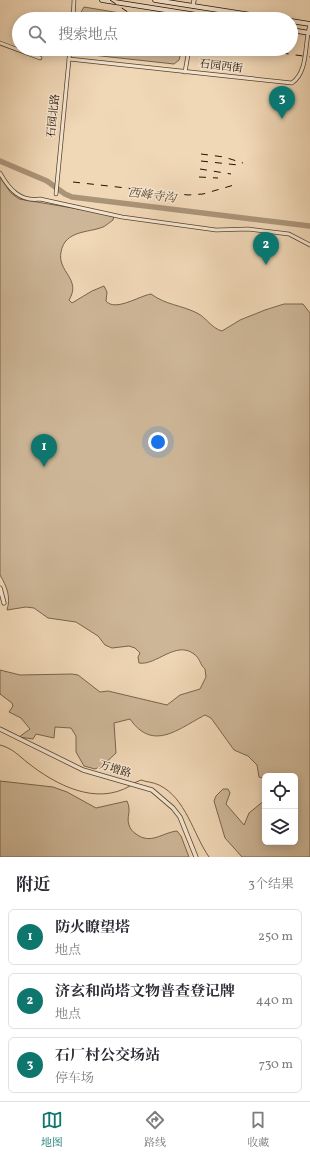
<!DOCTYPE html>
<html lang="zh">
<head>
<meta charset="utf-8">
<style>
  :root { --surface:#fff; --page:#f2f2f3; --text:#2b2b33; --muted:#7c7c81; --line:#e1e1e2; --accent:#0f766e }
  body { margin:0; font-family:Vollkorn,"Noto Serif SC",serif; background:var(--page); color:var(--text) }
  .controls { position:absolute; right:12px; bottom:12px; display:grid; overflow:hidden; border-radius:6px; box-shadow:0 2px 10px #0003 }
  .controls button { width:36px; height:36px; display:grid; place-items:center; padding:0; border:0; border-bottom:1px solid var(--line); background:var(--surface); color:var(--text); font:20px sans-serif }
  .you { position:absolute; left:158px; top:442px; width:14px; height:14px; margin:-10px; border:3px solid #fff; border-radius:50%; background:#1a73e8; box-shadow:0 0 0 6px #1a73e833 }
  .badge { display:grid; place-items:center; width:26px; height:26px; border-radius:50%; background:var(--accent); color:#fff; font-size:13px; font-weight:700 }
  .pin { position:absolute; translate:-50% -33px; filter:drop-shadow(0 1px 2px #0008) }
  .pin::after { content:''; position:absolute; top:21px; width:14px; height:12px; background:inherit; clip-path:polygon(0 0,100% 0,50% 100%) }
  .list { margin:0; padding:0; list-style:none }
  h2 { display:flex; justify-content:space-between; align-items:center; height:52px; margin:0; padding:0 16px; font-size:17px }
  h2 small { font-size:13px; font-weight:400; color:var(--muted) }
  .list li { display:grid; grid-template-columns:26px 1fr auto; gap:12px; align-items:center; box-sizing:border-box; height:56px; margin:0 8px 8px; padding:0 8px; border:1px solid var(--line); border-radius:6px }
  .list b { display:block; font-size:15px; white-space:nowrap }
  .list p { margin:0; font-size:13px; white-space:nowrap; color:var(--muted) }
  .list em { font-size:13px; font-style:normal; color:var(--muted) }
  .icon { flex:none; width:22px; height:22px; fill:none; stroke:currentColor; stroke-width:2; stroke-linecap:round; stroke-linejoin:round }
  .map { position:relative; flex:none; width:310px; height:857px; overflow:hidden }
  .search { position:absolute; background:var(--surface); box-shadow:0 2px 10px #0003; left:12px; right:12px; top:12px; height:44px; display:flex; align-items:center; gap:10px; box-sizing:border-box; padding:0 14px; border-radius:22px; color:var(--muted); font-size:15px }
  .sheet { height:244px; background:var(--surface) }
  nav { display:flex; justify-content:space-around; align-items:center; box-sizing:border-box; height:56px; border-top:1px solid var(--line); background:var(--surface); font-size:11px; color:var(--muted) }
  nav a { display:grid; justify-items:center; gap:2px }
  nav .on { color:var(--accent) }
  .map>svg:first-child { display:block }
  .green { fill:#cdb697; stroke:#78644c }
  .lines { fill:none; stroke-linecap:round; stroke-linejoin:round }
  .stream { stroke:#746048; stroke-width:1 }
  .river { stroke:#aa9478; stroke-width:5.5 }
  .minor-casing { stroke:#56432e; stroke-width:4.5 }
  .tertiary-casing { stroke:#56432e; stroke-width:5 }
  .secondary-casing { stroke:#221201; stroke-width:5.5 }
  .minor { stroke:#f5e5d0; stroke-width:3 }
  .tertiary { stroke:#f5e5d0; stroke-width:3.5 }
  .secondary { stroke:#f5e5d0; stroke-width:4 }
  .rail { stroke:#221201; stroke-width:1; stroke-dasharray:7 7; stroke-linecap:butt }
  .labels { text-anchor:middle; dominant-baseline:central; stroke-width:3; stroke-linejoin:round; paint-order:stroke }
  .street-label { font-size:11px; fill:#221201; stroke:#f5e5d0 }
  .water-label { font-size:12px; font-style:italic; fill:#5f4c37; stroke:#f5e5d0 }
</style>
</head>
<body>
<div class="map">
<svg width="310" height="857" viewBox="0 0 310 857">
  <rect width="100%" height="100%" fill="#f0d7b6"/>
  <filter id="stains"><feTurbulence type="fractalNoise" baseFrequency=".005" numOctaves="4"/><feColorMatrix values="0 0 0 0 .2 0 0 0 0 .09 0 0 0 0 .02 0 0 0 .5 -.17"/></filter>
  <radialGradient id="worn" r=".72"><stop offset=".6" stop-color="#630" stop-opacity="0"/><stop offset="1" stop-color="#630" stop-opacity=".3"/></radialGradient>
  <!-- green -->
  <g class="green">
    <path d="M84,7L156,19H79L80,14Z"/>
    <path d="M78,49H182L179,60L174,64L83,54Z"/>
    <path d="M0,177L11,193L19,199L114,215L113,220C110,222 107,225 103,227C88,233 65,230 61,252C57,272 82,279 69,300L72,303L92,291L104,286L107,292L106,301C115,312 139,296 151,294C166,305 181,305 197,313C207,318 211,328 222,331L240,320L265,310L284,304H303L310,313V857H242L225,838L214,801L216,796L223,789H228L230,793L226,804L244,825L249,813L265,800V842H295V776H265V779L259,777L257,765L248,756L234,750L211,718L205,715C178,729 153,752 130,719L114,723L116,753L102,766L95,769L84,766L76,752V736L71,728L55,727L54,738L36,734L33,739L19,737L30,729L21,718L9,712L13,706L12,703L0,694V670L20,675L72,674L78,675L100,692L108,691L167,705L180,695L200,689L206,677L205,669C200,665 200,658 194,654C176,640 156,666 139,663L138,657L140,653L135,648L129,646L112,648L105,645L98,636L76,622L48,618L34,608L26,607L7,610C11,597 7,587 0,575Z"/>
    <path d="M0,781L53,787L67,792L96,808L127,801C132,812 126,816 129,825C130,829 133,832 136,834C151,845 161,833 177,831L181,836L189,857H0Z"/>
  </g>
  <g class="lines">
    <!-- stream -->
    <g class="stream">
      <path d="M0,745C12,748 18,755 28,763C56,785 96,806 130,786"/>
      <path d="M134,783L141,780C146,782 153,782 159,785C186,798 193,834 209,857"/>
    </g>
    <!-- river -->
    <path class="river" d="M0,161L47,181L65,194L72,197L310,226"/>
    <defs>
      <g id="minor">
        <path d="M73,19L74,0"/>
        <path d="M0,43L40,58"/>
        <path d="M69,59L292,83C309,71 304,43 310,25"/>
        <path d="M185,72L189,49"/>
        <path d="M0,173C9,189 20,202 40,199L122,217L216,230L248,229L289,234L310,245"/>
        <path d="M56,194L70,49"/>
      </g>
      <g id="tertiary">
        <path d="M193,6L194,0"/>
        <path d="M0,588L4,603"/>
        <path d="M0,729L83,770L152,790L173,808L180,817L196,857"/>
      </g>
      <g id="secondary">
        <path d="M102,0L222,19"/>
        <path d="M155,0L276,19"/>
        <path d="M291,21L310,24"/>
        <path d="M291,30L310,33"/>
      </g>
    </defs>
    <!-- minor casing -->
    <use href="#minor" class="minor-casing"/>
    <!-- tertiary casing -->
    <use href="#tertiary" class="tertiary-casing"/>
    <!-- secondary casing -->
    <use href="#secondary" class="secondary-casing"/>
    <!-- minor -->
    <use href="#minor" class="minor"/>
    <!-- tertiary -->
    <use href="#tertiary" class="tertiary"/>
    <!-- secondary -->
    <use href="#secondary" class="secondary"/>
    <!-- rail -->
    <g class="rail">
      <path d="M110,0L138,19"/>
      <path d="M254,49L310,57"/>
      <path d="M201,154L224,157L243,163"/>
      <path d="M201,161L238,165"/>
      <path d="M200,169L231,174"/>
      <path d="M199,177L218,178"/>
      <path d="M73,182L188,195L203,194L234,185"/>
    </g>
  </g>
  <g class="labels">
    <!-- street labels -->
    <g class="street-label">
      <text transform="translate(221 67) rotate(7)">石园西街</text>
      <text transform="translate(54 116) rotate(-84)">石园北路</text>
      <text transform="translate(115 770) rotate(16)">万增路</text>
    </g>
    <!-- water labels -->
    <g class="water-label">
      <text transform="translate(152 196) rotate(7)">西峰寺沟</text>
    </g>
  </g>
  <rect width="100%" height="100%" filter="url(#stains)"/>
  <rect width="100%" height="100%" fill="url(#worn)"/>
</svg>
<div class="controls">
<button><svg class="icon" aria-label="locate" viewBox="0 0 24 24"><circle cx="12" cy="12" r="6"/><path d="M12 2v4M12 18v4M2 12h4M18 12h4"/></svg></button>
<button><svg class="icon" aria-label="layers" viewBox="0 0 24 24"><path d="M12 4l9 5-9 5-9-5zM3 14l9 5 9-5"/></svg></button>
</div>
<div class="you"></div>
<div class="pin badge" style="left:44px;top:467px">1</div>
<div class="pin badge" style="left:266px;top:265px">2</div>
<div class="pin badge" style="left:282px;top:119px">3</div>
<div class="search"><svg class="icon" aria-label="search" viewBox="0 0 24 24"><circle cx="10" cy="10" r="6"/><path d="M15 15l6 6"/></svg>搜索地点</div>
</div>
<section class="sheet">
<h2>附近<small>3个结果</small></h2>
<ul class="list">
<li><span class="badge">1</span><div><b>防火瞭望塔</b><p>地点</p></div><em>250 m</em></li>
<li><span class="badge">2</span><div><b>济玄和尚塔文物普查登记牌</b><p>地点</p></div><em>440 m</em></li>
<li><span class="badge">3</span><div><b>石厂村公交场站</b><p>停车场</p></div><em>730 m</em></li>
</ul>
</section>
<nav>
<a class="on"><svg class="icon" aria-label="map" viewBox="0 0 24 24"><path d="M3 6l6-2 6 2 6-2v14l-6 2-6-2-6 2zM9 4v14M15 6v14"/></svg>地图</a>
<a><svg class="icon" aria-label="directions" viewBox="0 0 24 24"><path d="M12 3l9 9-9 9-9-9zM9 14v-3h6M13 9l2 2-2 2"/></svg>路线</a>
<a><svg class="icon" aria-label="saved" viewBox="0 0 24 24"><path d="M7 4h10v16l-5-4-5 4z"/></svg>收藏</a>
</nav>
</body>
</html>
